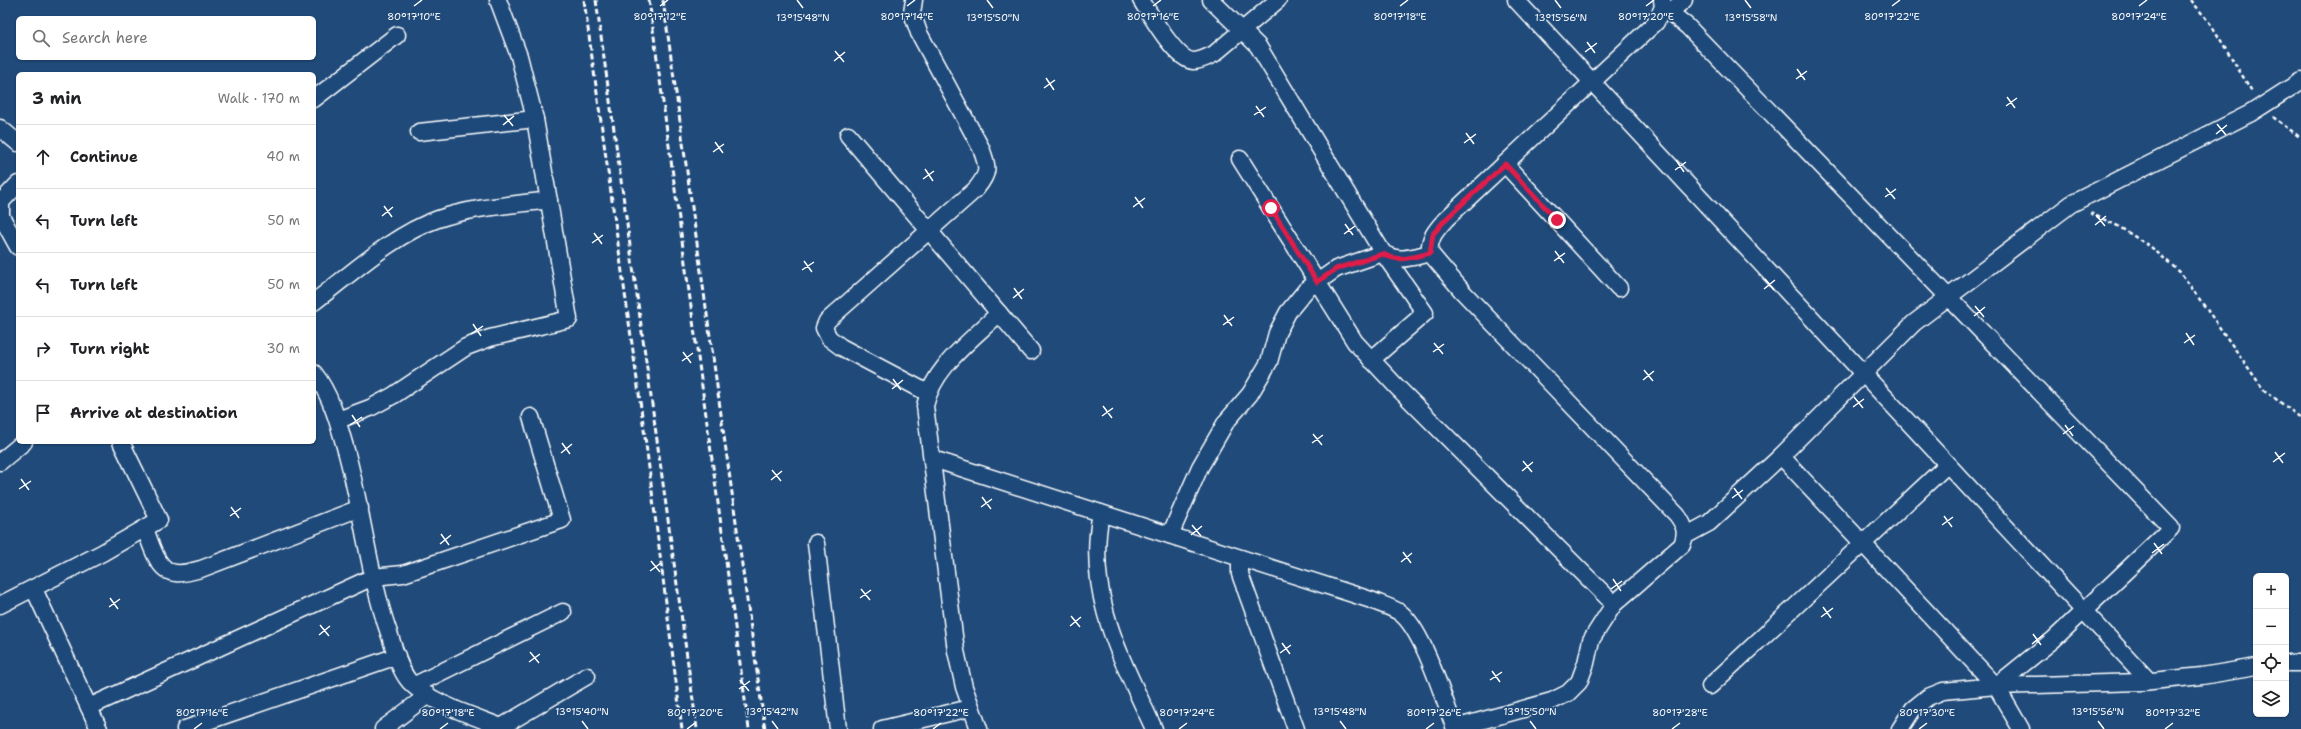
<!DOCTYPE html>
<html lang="en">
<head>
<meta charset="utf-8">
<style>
  :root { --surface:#fff; --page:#f6f6f6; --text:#202124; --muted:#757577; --line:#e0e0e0 }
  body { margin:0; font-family:"Shantell Sans",sans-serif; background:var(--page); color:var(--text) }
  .controls { position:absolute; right:12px; bottom:12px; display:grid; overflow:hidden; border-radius:6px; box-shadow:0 1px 3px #0004 }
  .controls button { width:36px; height:36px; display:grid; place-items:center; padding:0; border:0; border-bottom:1px solid var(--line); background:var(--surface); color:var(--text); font:20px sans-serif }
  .stop { position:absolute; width:12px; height:12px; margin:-9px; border:3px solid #e11d48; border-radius:50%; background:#fff }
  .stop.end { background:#e11d48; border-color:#fff; box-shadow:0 1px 4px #0008 }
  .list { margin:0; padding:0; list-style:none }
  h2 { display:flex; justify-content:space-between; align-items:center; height:52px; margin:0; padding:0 16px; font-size:17px }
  h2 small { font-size:13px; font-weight:400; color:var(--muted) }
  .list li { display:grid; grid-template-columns:26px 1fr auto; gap:12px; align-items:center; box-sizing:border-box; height:64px; padding:0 16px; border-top:1px solid var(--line) }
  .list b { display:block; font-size:15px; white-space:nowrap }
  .list em { font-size:13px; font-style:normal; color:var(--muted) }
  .icon { flex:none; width:22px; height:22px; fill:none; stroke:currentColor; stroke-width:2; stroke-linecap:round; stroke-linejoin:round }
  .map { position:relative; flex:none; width:2301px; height:729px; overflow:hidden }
  .search { position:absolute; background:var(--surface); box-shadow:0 1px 3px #0004; left:16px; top:16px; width:300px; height:44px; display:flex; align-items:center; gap:10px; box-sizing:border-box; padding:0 14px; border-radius:6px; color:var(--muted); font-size:15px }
  .panel { position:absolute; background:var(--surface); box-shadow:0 1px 3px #0004; left:16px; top:72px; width:300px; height:372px; border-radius:6px }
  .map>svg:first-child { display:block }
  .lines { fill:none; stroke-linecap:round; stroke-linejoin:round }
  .minor-casing { stroke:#fff; stroke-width:19 }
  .path { stroke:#fff; stroke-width:2.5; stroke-dasharray:4 3; stroke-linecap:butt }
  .minor { stroke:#1f4a7a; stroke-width:16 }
  .rail { stroke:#fff; stroke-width:3; stroke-dasharray:6 3; stroke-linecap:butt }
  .route { stroke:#e11d48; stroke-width:5 }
  .ticks { fill:none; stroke:#fff; stroke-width:1.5 }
  .ticks-label { font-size:10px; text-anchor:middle; fill:#fff; stroke:#1f4a7a; stroke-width:3.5; stroke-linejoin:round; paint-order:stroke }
</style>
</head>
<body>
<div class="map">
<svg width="2301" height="729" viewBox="0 0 2301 729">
  <rect width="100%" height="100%" fill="#1f4a7a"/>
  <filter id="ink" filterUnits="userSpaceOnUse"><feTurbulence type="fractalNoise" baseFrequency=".025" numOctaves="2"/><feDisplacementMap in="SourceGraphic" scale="8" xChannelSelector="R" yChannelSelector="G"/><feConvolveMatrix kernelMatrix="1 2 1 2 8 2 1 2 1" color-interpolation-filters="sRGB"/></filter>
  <g filter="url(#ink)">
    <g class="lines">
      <defs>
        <g id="minor">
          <path d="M914,0L912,13L919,33L981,148C988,168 990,172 976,189L827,321L824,328L829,338L841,347L928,393"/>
          <path d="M1141,0C1150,14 1176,60 1193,61C1201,61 1207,57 1214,54L1278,0"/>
          <path d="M1211,0L1258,46L1383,253L1425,313L1371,360"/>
          <path d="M1516,0L2149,681"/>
          <path d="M1663,7L1687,26L2171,528L2053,640L1996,686"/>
          <path d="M1670,12L1684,0"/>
          <path d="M314,99L397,35"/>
          <path d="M0,128L18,143"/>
          <path d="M419,132L535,119"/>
          <path d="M848,135L1031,351"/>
          <path d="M1240,159L1355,342L1397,387L1614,604"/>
          <path d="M1505,164L1619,288"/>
          <path d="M18,184L1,202V216L18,247"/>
          <path d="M1383,253C1399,263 1413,257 1430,253"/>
          <path d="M314,302C351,274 394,234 438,219C473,207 512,205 549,200"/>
          <path d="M314,373C332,396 339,426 347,454C363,514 369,577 390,636C395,651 399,669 409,681C430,704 478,717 506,729"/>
          <path d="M338,420L370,408L394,395L466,347L490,338L569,319L535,119L519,56L498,0"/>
          <path d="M1781,456L1996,686L2021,729"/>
          <path d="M933,459L1371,600C1380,604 1391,607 1399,612C1423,628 1444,701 1455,729"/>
          <path d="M0,462L24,442"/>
          <path d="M1101,513C1085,595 1121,657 1154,729"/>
          <path d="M145,529C151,543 157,572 176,573C184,574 194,571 201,569L360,508"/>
          <path d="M1170,535L1200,467L1226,422L1250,394L1269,362L1277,333L1288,312L1306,290L1336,269L1383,253"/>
          <path d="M1685,536L1709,523L1781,456L1914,323L2071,204L2251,113L2301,81"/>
          <path d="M816,543L838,729"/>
          <path d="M1240,558V574L1296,729"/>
          <path d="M34,589L99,729"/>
          <path d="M0,605L102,553L159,520L121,442"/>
          <path d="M2286,663H2301"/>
          <path d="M415,685L563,612"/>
          <path d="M1710,686L1948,464"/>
          <path d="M89,707L373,577L403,574L562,520L531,417"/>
          <path d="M501,727L587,676"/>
          <path d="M1455,728L1552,701L1568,693L1579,682L1586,663L1591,640L1614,604L1682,545C1687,532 1685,526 1677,515L1463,292L1430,253C1428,238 1437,229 1446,219L1656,22L1663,7L1662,0"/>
          <path d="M185,729L397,656"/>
          <path d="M383,729L428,695"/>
          <path d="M882,729L970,708"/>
          <path d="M979,729L964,687L956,651L925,406C933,367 972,340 999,313"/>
          <path d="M1900,729L1913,709L1928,697L1943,691L1996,686L2142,682L2202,676L2256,667"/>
        </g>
      </defs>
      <!-- minor casing -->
      <use href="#minor" class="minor-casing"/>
      <!-- path -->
      <g class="path">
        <path d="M2191,0L2212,26L2253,93"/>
        <path d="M2273,117L2301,138"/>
        <path d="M2090,213L2118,226L2151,247L2181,273L2264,390L2301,418"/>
      </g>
      <!-- minor -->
      <use href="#minor" class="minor"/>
      <!-- rail -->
      <g class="rail">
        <path d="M584,0L646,444L682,729"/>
        <path d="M596,0L697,729"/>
        <path d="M649,0L749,729"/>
        <path d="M663,0L765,729"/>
      </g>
    </g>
  </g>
  <g class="lines" filter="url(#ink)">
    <!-- route -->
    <path class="route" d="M1271,208L1317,282L1336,269L1383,254C1399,263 1413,257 1430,253L1433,234L1446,219L1505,164L1557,220"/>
  </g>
  <!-- ticks -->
  <path class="ticks" d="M797,0L803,8M987,0L993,8M1555,0L1561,8M1745,0L1751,8M414,6L422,0M660,6L668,0M907,6L915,0M1153,6L1161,0M1400,6L1408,0M1646,6L1654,0M1892,6L1900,0M2139,6L2147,0M1587,42L1595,53M835,51L844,62M1585,52L1597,43M834,61L845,52M1797,69L1805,80M1046,78L1054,90M1796,79L1807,71M1044,88L1055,80M2007,97L2015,108M1256,106L1264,117M2006,106L2017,98M504,115L513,126M1254,115L1266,107M2217,124L2226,135M503,125L514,116M1466,133L1474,144M2216,134L2227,125M715,142L723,153M1464,143L1476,134M713,152L724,144M1676,160L1684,172M925,169L933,181M1675,170L1686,162M923,179L934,171M1886,188L1895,199M1135,197L1143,208M1885,197L1896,189M384,206L392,217M1133,207L1145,198M2096,215L2105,226M382,216L393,207M1345,224L1353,235M2095,225L2106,216M594,233L602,244M1344,234L1355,226M592,243L603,235M1555,251L1564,263M804,261L812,272M1554,261L1565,253M802,270L814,262M1765,279L1774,290M1014,288L1022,299M1764,289L1775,280M1013,298L1024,289M1975,306L1984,317M1224,315L1232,326M1974,316L1985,307M473,324L481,336M1223,325L1234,317M2186,333L2194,345M471,334L483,326M1434,343L1443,354M2184,343L2195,335M683,352L691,363M1433,352L1444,344M682,361L693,353M1644,370L1653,381M893,379L901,390M1643,380L1654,371M892,389L903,380M1854,397L1863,408M1103,406L1112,418M1853,407L1864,399M352,415L360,427M1102,416L1113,408M350,425L362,417M2065,425L2073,436M1313,434L1322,445M2063,434L2074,426M562,443L570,454M1312,443L1323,435M2275,452L2283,463M561,453L572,444M1523,461L1532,472M2273,462L2285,453M772,470L781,481M1522,471L1533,462M21,479L29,490M771,480L782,471M1734,488L1742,499M19,489L31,481M982,497L991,509M1732,498L1743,490M231,507L239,518M981,507L992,499M230,516L241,508M1944,516L1952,527M1192,525L1201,536M1942,525L1953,517M441,534L449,545M1191,535L1202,526M2154,543L2162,554M440,544L451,535M1403,552L1411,563M2152,553L2164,544M651,561L660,572M1401,562L1412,553M650,571L661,563M1613,579L1621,591M861,589L870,600M1611,589L1622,581M110,598L118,609M860,598L871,590M109,607L120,599M1823,607L1831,618M1071,616L1080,627M1821,617L1833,608M320,625L329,636M1070,626L1081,617M2033,634L2041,645M319,635L330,626M1282,643L1290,654M2032,644L2043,635M530,652L539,663M1280,653L1291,645M529,662L540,654M1492,671L1500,682M740,680L749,691M1490,680L1502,672M739,689L750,681M582,721L588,729M772,721L778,729M1340,721L1346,729M1530,721L1536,729M2098,721L2104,729M194,729L202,723M440,729L448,723M687,729L695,723M933,729L941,723M1179,729L1187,723M1426,729L1434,723M1672,729L1680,723M1919,729L1927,723M2165,729L2173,723"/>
  <g class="ticks-label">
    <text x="414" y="20">80°17'10"E</text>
    <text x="660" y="20">80°17'12"E</text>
    <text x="907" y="20">80°17'14"E</text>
    <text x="1153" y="20">80°17'16"E</text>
    <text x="1400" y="20">80°17'18"E</text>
    <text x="1646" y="20">80°17'20"E</text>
    <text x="1892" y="20">80°17'22"E</text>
    <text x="2139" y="20">80°17'24"E</text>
    <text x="803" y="21">13°15'48"N</text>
    <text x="993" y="21">13°15'50"N</text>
    <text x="1561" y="21">13°15'56"N</text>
    <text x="1751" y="21">13°15'58"N</text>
    <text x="582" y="715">13°15'40"N</text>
    <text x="772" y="715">13°15'42"N</text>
    <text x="1340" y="715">13°15'48"N</text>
    <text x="1530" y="715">13°15'50"N</text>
    <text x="2098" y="715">13°15'56"N</text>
    <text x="202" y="716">80°17'16"E</text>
    <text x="448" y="716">80°17'18"E</text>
    <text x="695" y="716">80°17'20"E</text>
    <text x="941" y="716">80°17'22"E</text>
    <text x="1187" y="716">80°17'24"E</text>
    <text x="1434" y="716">80°17'26"E</text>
    <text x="1680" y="716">80°17'28"E</text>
    <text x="1927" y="716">80°17'30"E</text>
    <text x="2173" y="716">80°17'32"E</text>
  </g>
</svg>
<div class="controls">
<button>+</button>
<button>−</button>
<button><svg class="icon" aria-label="locate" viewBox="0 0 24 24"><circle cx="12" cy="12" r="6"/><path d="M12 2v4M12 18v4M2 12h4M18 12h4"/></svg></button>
<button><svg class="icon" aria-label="layers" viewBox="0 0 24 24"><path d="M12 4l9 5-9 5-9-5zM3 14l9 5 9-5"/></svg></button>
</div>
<div class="stop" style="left:1271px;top:208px"></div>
<div class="stop end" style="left:1557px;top:220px"></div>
<div class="search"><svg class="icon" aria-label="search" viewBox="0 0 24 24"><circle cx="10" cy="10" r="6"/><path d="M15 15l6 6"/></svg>Search here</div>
<section class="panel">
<h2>3 min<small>Walk · 170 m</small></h2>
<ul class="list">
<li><svg class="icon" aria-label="ahead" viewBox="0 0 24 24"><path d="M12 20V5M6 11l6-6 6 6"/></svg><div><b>Continue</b></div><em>40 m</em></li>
<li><svg class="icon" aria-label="left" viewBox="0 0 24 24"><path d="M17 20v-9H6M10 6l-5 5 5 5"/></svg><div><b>Turn left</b></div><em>50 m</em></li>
<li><svg class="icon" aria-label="left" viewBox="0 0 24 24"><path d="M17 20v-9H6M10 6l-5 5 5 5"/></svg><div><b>Turn left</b></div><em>50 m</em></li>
<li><svg class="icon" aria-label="right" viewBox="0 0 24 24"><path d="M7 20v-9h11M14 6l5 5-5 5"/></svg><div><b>Turn right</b></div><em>30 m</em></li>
<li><svg class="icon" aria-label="arrive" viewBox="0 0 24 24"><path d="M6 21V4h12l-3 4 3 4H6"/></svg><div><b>Arrive at destination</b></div></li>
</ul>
</section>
</div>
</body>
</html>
